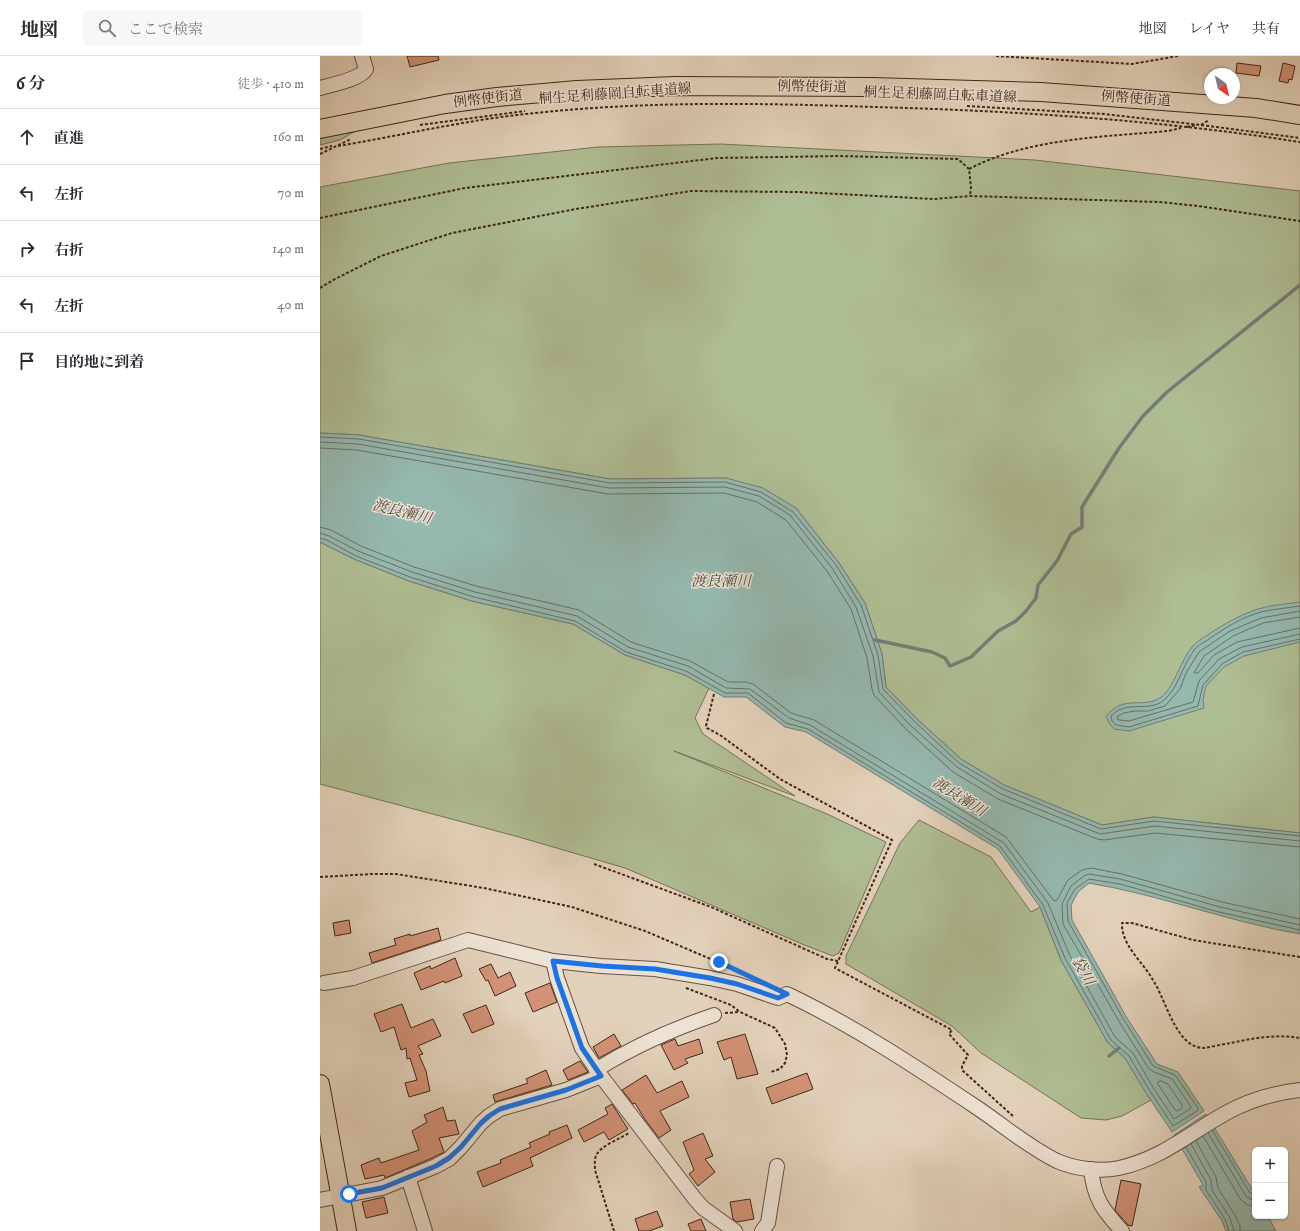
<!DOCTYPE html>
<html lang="ja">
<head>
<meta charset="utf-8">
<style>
  :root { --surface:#fff; --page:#f7f7f7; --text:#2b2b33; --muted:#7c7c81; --line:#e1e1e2 }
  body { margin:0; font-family:"IM FELL DW Pica","Noto Serif JP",serif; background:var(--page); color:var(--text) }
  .controls { position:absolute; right:12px; bottom:12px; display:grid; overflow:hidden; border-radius:6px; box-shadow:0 1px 3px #0004 }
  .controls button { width:36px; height:36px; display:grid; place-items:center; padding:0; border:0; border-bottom:1px solid var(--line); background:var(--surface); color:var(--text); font:20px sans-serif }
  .compass { position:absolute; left:884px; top:12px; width:36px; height:36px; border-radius:50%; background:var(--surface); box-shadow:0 1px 3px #0004; rotate:146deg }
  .stop { position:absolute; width:12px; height:12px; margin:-9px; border:3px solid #1a73e8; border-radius:50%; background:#fff }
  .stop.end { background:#1a73e8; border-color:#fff; box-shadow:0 1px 4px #0008 }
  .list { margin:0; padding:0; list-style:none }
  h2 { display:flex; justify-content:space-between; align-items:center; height:52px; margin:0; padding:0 16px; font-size:17px }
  h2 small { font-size:13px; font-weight:400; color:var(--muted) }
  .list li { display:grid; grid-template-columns:26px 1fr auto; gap:12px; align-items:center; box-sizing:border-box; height:56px; padding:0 16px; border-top:1px solid var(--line) }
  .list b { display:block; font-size:15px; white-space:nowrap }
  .list em { font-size:13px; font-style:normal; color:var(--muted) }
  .icon { flex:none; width:22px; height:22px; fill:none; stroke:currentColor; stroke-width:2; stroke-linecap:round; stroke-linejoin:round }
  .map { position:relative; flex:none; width:980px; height:1175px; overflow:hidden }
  header { display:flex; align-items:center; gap:24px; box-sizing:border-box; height:56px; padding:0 20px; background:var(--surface); border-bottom:1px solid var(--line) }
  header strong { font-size:19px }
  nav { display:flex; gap:22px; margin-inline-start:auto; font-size:14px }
  .search { width:280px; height:36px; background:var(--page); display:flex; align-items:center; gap:10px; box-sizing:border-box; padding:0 14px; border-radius:6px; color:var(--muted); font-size:15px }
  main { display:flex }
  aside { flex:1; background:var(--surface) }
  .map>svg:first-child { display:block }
  .green { fill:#afbd94; stroke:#777257 }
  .water { fill:#95b8af; stroke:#737e73 }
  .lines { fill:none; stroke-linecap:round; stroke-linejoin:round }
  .shore { stroke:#6a7064; stroke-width:1 }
  .stream { stroke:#737e73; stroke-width:3.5 }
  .building { fill:#d39276; stroke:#3f271a }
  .minor-casing { stroke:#685242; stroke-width:16 }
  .major-casing { stroke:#3f271a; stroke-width:20 }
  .path { stroke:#3f271a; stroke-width:2; stroke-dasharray:3 2; stroke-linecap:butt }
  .minor { stroke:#ede2d3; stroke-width:14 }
  .major { stroke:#e3d2bb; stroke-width:18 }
  .route { stroke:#1a73e8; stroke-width:5 }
  .labels { text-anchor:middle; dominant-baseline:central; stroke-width:3; stroke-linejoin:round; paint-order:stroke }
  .street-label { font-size:14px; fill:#3f271a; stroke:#ede2d3 }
  .water-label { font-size:15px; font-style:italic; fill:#544b3f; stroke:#ede2d3 }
</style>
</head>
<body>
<header>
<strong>地図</strong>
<div class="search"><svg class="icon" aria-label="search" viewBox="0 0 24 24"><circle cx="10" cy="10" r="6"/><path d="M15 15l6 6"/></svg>ここで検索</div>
<nav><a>地図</a><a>レイヤ</a><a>共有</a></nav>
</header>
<main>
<aside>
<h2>6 分<small>徒歩 · 410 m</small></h2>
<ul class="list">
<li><svg class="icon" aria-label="ahead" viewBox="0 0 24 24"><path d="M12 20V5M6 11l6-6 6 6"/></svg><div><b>直進</b></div><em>160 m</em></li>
<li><svg class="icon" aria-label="left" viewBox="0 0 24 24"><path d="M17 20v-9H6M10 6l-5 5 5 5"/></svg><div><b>左折</b></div><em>70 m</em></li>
<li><svg class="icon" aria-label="right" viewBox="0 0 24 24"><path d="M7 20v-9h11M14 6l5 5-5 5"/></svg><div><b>右折</b></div><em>140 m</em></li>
<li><svg class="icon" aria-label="left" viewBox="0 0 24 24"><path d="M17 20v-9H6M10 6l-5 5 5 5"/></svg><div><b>左折</b></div><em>40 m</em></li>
<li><svg class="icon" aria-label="arrive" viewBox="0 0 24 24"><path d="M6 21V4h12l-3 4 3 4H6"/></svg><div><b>目的地に到着</b></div></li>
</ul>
</aside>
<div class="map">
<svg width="980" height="1175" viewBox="0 0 980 1175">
  <rect width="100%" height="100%" fill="#e3d2bb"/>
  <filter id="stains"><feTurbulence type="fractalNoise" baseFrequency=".005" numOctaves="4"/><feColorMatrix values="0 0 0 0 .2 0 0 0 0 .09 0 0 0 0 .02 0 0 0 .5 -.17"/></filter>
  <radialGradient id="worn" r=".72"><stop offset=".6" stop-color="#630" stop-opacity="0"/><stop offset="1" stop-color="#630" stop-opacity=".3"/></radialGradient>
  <!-- green -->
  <g class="green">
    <path d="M37,74L20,84L0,89V81Z"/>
    <path d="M400,88L715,104L980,135V777L834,761L782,769L684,729L641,703L597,663L566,631L562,598L545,547L519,507L476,452L406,422L290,423L39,379L0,377V131L129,107L278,91Z"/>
    <path d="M0,486L34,503L89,525L152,545L253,568L305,599L365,619L389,632L375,662L383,678L475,740L354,695L507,758L566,786L519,897L513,900L482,888L305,812L199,781L0,728Z"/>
    <path d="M599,764L671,801L711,856L720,851L741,904L788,987L805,1002L831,1044L802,1060L786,1064L761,1062L661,997L632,970L526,908V900L580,787Z"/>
  </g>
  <!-- water -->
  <g class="water">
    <path d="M0,377L39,379L290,423L406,422L443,432L476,452L519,507L545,547L562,598L566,631L597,663L641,703L684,729L782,769L834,761L980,777V878C909,866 841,839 769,827L758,836L751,849L752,864L807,962L837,1008L858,1016L884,1055L852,1076L826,1037L805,1002L788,987L741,904L720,851L678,793L486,676L465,671L426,641H404L365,619L305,599L253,568L152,545L89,525L34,503L0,486Z"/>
    <path d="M980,546V586L924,600L904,611L886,630L883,644L884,652L809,675L794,673L789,667L786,660C805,638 822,653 840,642C853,634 861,604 872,591C876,586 883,582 889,578C904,568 920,559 938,553C951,549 966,548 980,546Z"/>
    <path d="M886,1058L935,1138V1160H948L956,1175H906L902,1165L879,1131L883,1129L854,1079Z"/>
  </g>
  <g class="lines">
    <!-- shore -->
    <g class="shore">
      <path d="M0,381L39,383L290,427L405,426L441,436L473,456L516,509L541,549L558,599L563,633L594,665L639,707L683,733L781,773L834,765L980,780"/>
      <path d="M0,386L38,388L289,432L405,431L439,440L470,459L512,512L536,551L553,600L559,636L590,669L637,711L681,738L780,778L835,770L980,785"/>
      <path d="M0,392L37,394L288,438L404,437L437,446L466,464L507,515L531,553L547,602L552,633L554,639L586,673L633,716L678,743L777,783L784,784L835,777L980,791"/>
      <path d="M0,471L11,474L41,490L94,511L156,530L259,554L311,586L370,605L408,626H426L433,628L471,657L494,664L686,781L734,845L737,844L748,824L762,814L771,812L802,818L902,846L980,863"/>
      <path d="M0,477L9,480L38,495L92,516L155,536L257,560L308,591L368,610L406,632L430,633L469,662L490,669L684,787L728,847L750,900L795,981L813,997L834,1033L854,1063L870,1053L871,1051L852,1023L834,1016L829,1013L800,967L743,868L742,848L751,830L764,820L769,818L800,823L900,851L980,869"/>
      <path d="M0,482L7,484L36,500L90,521L154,541L255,565L306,596L366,615L405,637H428L466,667L488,673L680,790L723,849L745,902L791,984L809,1000L830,1035L853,1070L877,1055L878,1052L855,1019L833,1010L804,964L748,865L747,847L755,833L769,823L800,828L899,856L980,874"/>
      <path d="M980,550C967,552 954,553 941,556C922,561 905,572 889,583C885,586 878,589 875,593C862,609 859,632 843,645C829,656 805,644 791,660L792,665L796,669L809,671L878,650L883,629L902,608L923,596L980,583"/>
      <path d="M980,555L941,562L910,575L879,596L866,617L860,633L845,650L828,655H815L804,657L798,660L797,663L799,664L809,665L873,646L879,625L899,603L922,591L980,578"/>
      <path d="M980,561L943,567L913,580L884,600L874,617H878L894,599L917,586L980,572"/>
      <path d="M841,1025L848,1028L862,1049V1052L857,1055L855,1054L838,1028V1026Z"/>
      <path d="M892,1074L930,1137L935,1139"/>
      <path d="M888,1077L926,1140L930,1143L935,1144"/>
      <path d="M883,1080L921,1144L928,1149L935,1151"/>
      <path d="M876,1085L896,1121L898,1132L915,1159L920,1170V1175"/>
      <path d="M871,1088L891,1124L892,1134L910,1162L914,1175"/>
      <path d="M866,1091L886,1126V1134L905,1163L909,1175"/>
    </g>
    <!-- stream -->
    <g class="stream">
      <path d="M555,584L612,596L625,602L630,610L651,601L678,575L696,565L706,555L716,542L718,529L737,505L751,478L762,471V451L799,392L823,360L847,336L980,229"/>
      <path d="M789,1000L799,992"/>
    </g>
  </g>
  <!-- building -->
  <g class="building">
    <path d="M87,0H118L119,4L90,11Z"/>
    <path d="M917,7L941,10L939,20L916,17Z"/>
    <path d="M963,7L975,10L972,24L969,23L968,27L959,25Z"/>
    <path d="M29,864L31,877L15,880L13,867Z"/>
    <path d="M118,872L121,884L52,907L49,897L76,889L74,883L90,878V880Z"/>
    <path d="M135,902L142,920L125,927L124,925L101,934L94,917L110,910L111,913Z"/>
    <path d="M171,908L178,922L190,916L196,930L175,940L168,924L166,925L159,913Z"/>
    <path d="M230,927L237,946L213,956L205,937Z"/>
    <path d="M82,948L91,972L113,963L121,980L98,990L103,998L99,999L106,1015L110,1035L89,1041L85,1027L97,1024L90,1002L87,1003L86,992L81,994L74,971L61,976L54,958Z"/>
    <path d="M166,949L174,968L152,977L143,958Z"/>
    <path d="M294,978L301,990L279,1002L273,991Z"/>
    <path d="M425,978L438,1018L417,1023L411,1001L404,1004L397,986Z"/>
    <path d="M355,983L358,990L379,983L383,997L365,1003L368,1007L354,1014L341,989Z"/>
    <path d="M260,1005L268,1016L248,1024L243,1014Z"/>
    <path d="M226,1014L232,1029L175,1046L173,1039L208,1027L206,1023Z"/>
    <path d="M487,1017L493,1033L452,1048L446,1032Z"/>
    <path d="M326,1019L337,1037L362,1025L369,1041L340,1055L351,1074L339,1082L324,1062L315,1047L313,1048L302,1034Z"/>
    <path d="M292,1048L308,1073L289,1084L284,1076L264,1086L258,1074L288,1058L285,1052Z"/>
    <path d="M123,1051L127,1065L135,1064L139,1078L119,1082L124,1096L112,1102L65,1122L64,1119L45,1123L41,1109L59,1102L61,1107L99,1094L92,1075L107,1066L104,1059Z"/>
    <path d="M247,1069L252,1082L210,1102L213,1110L163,1131L157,1116L181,1107L180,1104L211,1091L209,1087L230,1078L229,1076Z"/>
    <path d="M383,1077L393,1100L385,1103L395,1116L378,1130L369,1118L374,1114L363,1086Z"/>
    <path d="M801,1124L821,1128L812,1170L808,1169L795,1154Z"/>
    <path d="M64,1141L68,1157L46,1162L42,1146Z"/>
    <path d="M430,1143L434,1163L417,1166L413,1163L410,1146Z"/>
    <path d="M337,1155L343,1170L329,1175H319L315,1163Z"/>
    <path d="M381,1163L386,1175H371L368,1168Z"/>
  </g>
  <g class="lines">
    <defs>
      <g id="minor">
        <path d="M0,32C11,29 41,23 46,13L42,0"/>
        <path d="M233,905L237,922L262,992L281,1020L375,1143L383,1152L415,1175"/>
        <path d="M4,927L33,922L148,884L233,905L281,910L335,913L390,922L417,928L458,942L467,938C534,970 596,1011 656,1051C683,1069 708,1091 737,1105C755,1113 780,1116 799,1112C843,1102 868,1078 906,1057C929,1044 953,1037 980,1034"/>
        <path d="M276,1014C314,990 353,973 394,959"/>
        <path d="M771,1113C774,1143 783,1154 802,1175"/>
        <path d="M88,1121L105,1175"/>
        <path d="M0,1144L62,1132L116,1110L129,1103L141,1091L161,1067L169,1060L180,1053L246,1034L281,1020"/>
        <path d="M442,1175L448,1167L457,1110"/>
      </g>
      <g id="major">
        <path d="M0,73L125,48L177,41L257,34L355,30L552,31L721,36L936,52L980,59"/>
        <path d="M0,1028L27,1175"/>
      </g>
    </defs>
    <!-- minor casing -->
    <use href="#minor" class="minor-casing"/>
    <!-- major casing -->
    <use href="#major" class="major-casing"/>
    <!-- path -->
    <g class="path">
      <path d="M676,0L812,8L858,0"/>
      <path d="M647,50L784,58L881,69L980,82"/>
      <path d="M100,69L205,55"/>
      <path d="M881,69L889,64"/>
      <path d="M867,71L876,69"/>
      <path d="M18,90L30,88C92,77 153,63 215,57C328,45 441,47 555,51C697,55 839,64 980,86"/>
      <path d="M0,93L12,90"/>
      <path d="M0,98L31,83"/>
      <path d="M649,113C708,82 784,81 848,75L861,72"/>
      <path d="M0,162L145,132L397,102L519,100L638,103L649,113L651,131L650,140"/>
      <path d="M0,232L15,223L61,200L132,177L256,153L371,135L480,136L614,143L650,140L839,146L878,150L980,165"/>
      <path d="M394,638L386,670L387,672L400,679L460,723L572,784L515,912L632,974L629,978L648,999L642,1010V1014L694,1061"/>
      <path d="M274,808L391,851L507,903L518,905"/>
      <path d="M0,821L52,818H76L164,832L252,851L325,875L414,913"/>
      <path d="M980,901L873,884L812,867H802C801,889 823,906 833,924C844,942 850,966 863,981C868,987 875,992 884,992C892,991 902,988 911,987C933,982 957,978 980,982"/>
      <path d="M366,932L411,949L420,956L455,972L465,988L467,999L465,1007L460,1013L451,1016"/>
      <path d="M405,957L419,956"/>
      <path d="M294,1175L275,1114C275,1108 274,1102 277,1098C281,1090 301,1082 309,1077"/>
    </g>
    <!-- minor -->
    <use href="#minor" class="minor"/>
    <!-- major -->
    <use href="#major" class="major"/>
  </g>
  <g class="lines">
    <!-- route -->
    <path class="route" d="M29,1138L62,1132L116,1110L129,1102L141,1091L161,1067L169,1060L180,1053L246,1034L281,1020L262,992L237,922L233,905L282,910L335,913L390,922L417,928L458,942L467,938L399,906"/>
  </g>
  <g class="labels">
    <!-- street labels -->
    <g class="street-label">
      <text transform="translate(492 31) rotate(1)">例幣使街道</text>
      <text transform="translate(295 38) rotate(-4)">桐生足利藤岡自転車道線</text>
      <text transform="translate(620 39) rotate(2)">桐生足利藤岡自転車道線</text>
      <text transform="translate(168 43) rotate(-7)">例幣使街道</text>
      <text transform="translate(816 43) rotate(4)">例幣使街道</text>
    </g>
    <!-- water labels -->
    <g class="water-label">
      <text transform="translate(82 456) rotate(14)">渡良瀬川</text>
      <text x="401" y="525">渡良瀬川</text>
      <text transform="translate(639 741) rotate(32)">渡良瀬川</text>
      <text transform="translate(763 915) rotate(61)">袋川</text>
    </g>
  </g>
  <rect width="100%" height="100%" filter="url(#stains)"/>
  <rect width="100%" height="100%" fill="url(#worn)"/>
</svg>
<div class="controls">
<button>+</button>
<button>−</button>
</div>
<svg class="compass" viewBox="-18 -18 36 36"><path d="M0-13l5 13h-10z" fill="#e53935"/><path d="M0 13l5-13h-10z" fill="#7c7c81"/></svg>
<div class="stop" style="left:29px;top:1138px"></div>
<div class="stop end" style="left:399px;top:906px"></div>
</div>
</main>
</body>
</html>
